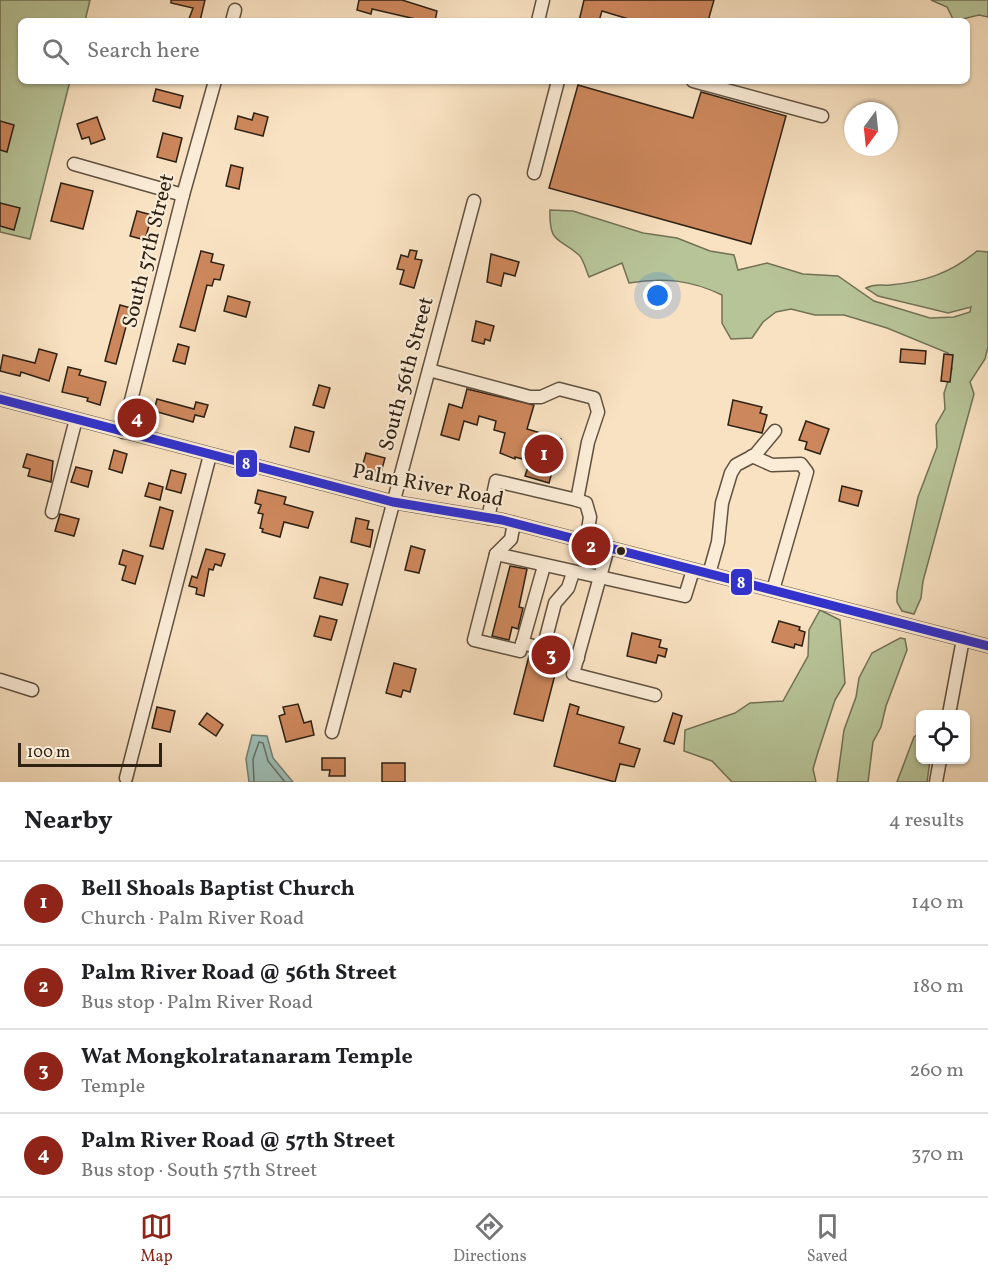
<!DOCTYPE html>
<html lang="en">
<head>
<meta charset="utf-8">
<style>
  :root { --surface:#fff; --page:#f2f2f2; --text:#202124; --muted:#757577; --line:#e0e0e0; --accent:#8f2418 }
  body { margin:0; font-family:Vollkorn,serif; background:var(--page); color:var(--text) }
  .controls { position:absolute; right:18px; bottom:18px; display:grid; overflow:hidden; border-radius:9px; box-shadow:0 2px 4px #0004 }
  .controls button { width:54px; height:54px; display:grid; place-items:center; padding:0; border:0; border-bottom:2px solid var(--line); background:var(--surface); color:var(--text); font:30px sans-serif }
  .compass { position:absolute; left:844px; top:102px; width:54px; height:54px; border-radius:50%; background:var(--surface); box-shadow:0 2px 4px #0004; rotate:195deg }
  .scale { position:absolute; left:18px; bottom:15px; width:144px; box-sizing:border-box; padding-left:6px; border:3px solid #2d2114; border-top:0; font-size:16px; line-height:21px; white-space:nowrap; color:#2d2114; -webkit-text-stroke:4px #fbecd7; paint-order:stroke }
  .you { position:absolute; left:658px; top:296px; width:21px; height:21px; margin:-15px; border:4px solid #fff; border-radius:50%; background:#1a73e8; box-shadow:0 0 0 9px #1a73e833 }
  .badge { display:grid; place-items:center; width:39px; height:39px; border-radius:50%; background:var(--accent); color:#fff; font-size:20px; font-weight:700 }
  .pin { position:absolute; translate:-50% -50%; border:3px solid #fff; box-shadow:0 2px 6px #0006 }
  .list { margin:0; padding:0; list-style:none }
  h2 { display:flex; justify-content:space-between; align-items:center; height:78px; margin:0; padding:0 24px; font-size:26px }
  h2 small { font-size:20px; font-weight:400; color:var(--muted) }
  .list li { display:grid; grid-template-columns:39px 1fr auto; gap:18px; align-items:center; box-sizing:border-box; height:84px; padding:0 24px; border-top:2px solid var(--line) }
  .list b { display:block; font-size:22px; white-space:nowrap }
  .list p { margin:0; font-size:20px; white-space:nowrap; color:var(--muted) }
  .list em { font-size:20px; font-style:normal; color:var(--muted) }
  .icon { flex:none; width:33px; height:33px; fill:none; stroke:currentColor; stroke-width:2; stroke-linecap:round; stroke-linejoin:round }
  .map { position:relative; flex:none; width:988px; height:782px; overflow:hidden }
  .search { position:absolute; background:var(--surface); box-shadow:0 2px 4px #0004; left:18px; right:18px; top:18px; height:66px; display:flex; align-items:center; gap:15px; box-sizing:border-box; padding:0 21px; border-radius:9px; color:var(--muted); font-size:22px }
  .sheet { height:414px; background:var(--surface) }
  nav { display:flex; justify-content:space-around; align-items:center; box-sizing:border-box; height:84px; border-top:2px solid var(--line); background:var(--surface); font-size:16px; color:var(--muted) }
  nav a { display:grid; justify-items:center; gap:3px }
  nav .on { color:var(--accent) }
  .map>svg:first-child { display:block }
  .green { fill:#b7c498; stroke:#727256; stroke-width:1.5 }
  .water { fill:#9ebdb5; stroke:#717f75; stroke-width:1.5 }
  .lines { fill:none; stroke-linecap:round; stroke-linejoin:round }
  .shore { stroke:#666f64; stroke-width:1.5 }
  .building { fill:#cd875c; stroke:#2d2114; stroke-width:1.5 }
  .minor-casing { stroke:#605140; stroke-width:15 }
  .minor { stroke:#fbecd7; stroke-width:12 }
  .bus-1-casing { stroke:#fbecd7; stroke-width:14 }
  .bus-1 { stroke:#33c; stroke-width:9 }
  .bus-dot { fill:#2d2114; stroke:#fbecd7; stroke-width:2 }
  .labels { text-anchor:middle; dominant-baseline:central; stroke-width:4.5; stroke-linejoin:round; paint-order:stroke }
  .street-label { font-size:21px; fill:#2d2114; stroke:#fbecd7 }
  .line-badge { stroke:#fbecd7; stroke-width:2 }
  .badge-label { font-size:16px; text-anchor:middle; font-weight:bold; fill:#fff }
</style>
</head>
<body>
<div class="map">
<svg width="988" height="782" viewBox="0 0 988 782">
  <rect width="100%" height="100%" fill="#f9e2c2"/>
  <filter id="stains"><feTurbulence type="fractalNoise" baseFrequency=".00333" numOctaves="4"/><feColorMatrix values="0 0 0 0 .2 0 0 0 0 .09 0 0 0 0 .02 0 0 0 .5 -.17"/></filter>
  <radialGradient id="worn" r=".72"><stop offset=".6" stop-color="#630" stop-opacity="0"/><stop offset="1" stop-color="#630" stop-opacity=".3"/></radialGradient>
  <!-- green -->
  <g class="green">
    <path d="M0,0H90L85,21H21V81H70L30,239L0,232Z"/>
    <path d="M931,0H988V17L979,15L954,21L947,7Z"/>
    <path d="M550,210L573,211L643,233L677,238L710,251L734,255L738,270L767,263L803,274L838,276L874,301L930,318L954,317L970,312L971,307L948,313L878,296L866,288C876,283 880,286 890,285C924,282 951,273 977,251L988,252V347L985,359L970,382L974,394L923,581L921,598L914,614L902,611L897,602V592L918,497L937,447L936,425L945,409L944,393L952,369L948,353L887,328L844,315H815L791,309L776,312L763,322L752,338L731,339L722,323V295C691,280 663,277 629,283L622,263L589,277C586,271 584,260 579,255C559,237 549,245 550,210Z"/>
    <path d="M820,610L840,620L845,683L835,700L818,752L813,769L816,782H732L712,761L684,751L685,730L735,713L750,703L783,701L808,656L809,630Z"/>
    <path d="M900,638L905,639L907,650L886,706L881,727L873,742L868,782H837L844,730L856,697L859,678L872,653Z"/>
    <path d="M920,733V760H930L927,782H897L914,737Z"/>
  </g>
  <!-- water -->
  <path class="water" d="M252,735L267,736L273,758L293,782H249L246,759Z"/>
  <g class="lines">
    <!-- shore -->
    <path class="shore" d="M254,782L253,759L259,742L263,743L268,761L285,782"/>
  </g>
  <!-- building -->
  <g class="building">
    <path d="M171,0H205L200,21L189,19L193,8L171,3Z"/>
    <path d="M359,0H402L437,11L435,21H424L372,9L371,14L357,10Z"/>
    <path d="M584,0H714L708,21H635L602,11L599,21H579Z"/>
    <path d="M578,85L693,118L701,92L786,116L751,244L549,188Z"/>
    <path d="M156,89L183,96L180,108L153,101Z"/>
    <path d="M254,113L268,117L263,136L235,129L238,116L252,120Z"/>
    <path d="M97,117L105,139L91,144L89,137L82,139L77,124Z"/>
    <path d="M0,121L14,125L7,152L0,150Z"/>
    <path d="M163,133L182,138L176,162L157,157Z"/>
    <path d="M231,165L243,168L239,189L226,186Z"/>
    <path d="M61,183L93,191L83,229L51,221Z"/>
    <path d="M0,203L20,208L14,230L0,226Z"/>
    <path d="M137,211L152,215L145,240L130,236Z"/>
    <path d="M410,250L417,251L415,259L422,260L414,288L400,284L404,270L397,269L401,255L408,257Z"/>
    <path d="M201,251L213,254L211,262L224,265L220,280L214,279L212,286L207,285L195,331L180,327Z"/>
    <path d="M491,254L519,262L515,276L504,273L501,286L487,282Z"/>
    <path d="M228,296L250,302L246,317L224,311Z"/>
    <path d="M120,305L131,308L116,364L105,361Z"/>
    <path d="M476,321L494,326L490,341L485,339L484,344L472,341Z"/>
    <path d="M178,344L189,347L185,364L173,361Z"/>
    <path d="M39,349L57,354L49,381L21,372L20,376L0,371L3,355L35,363Z"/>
    <path d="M901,349L926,351L925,364L900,362Z"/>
    <path d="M944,354L953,355L950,382L941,381Z"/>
    <path d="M68,367L81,370L79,375L106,382L100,405L87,401L88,398L62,392Z"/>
    <path d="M319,385L330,388L324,408L313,405Z"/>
    <path d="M467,389L534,405L527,429L561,439L549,483L525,476L530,461L515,457V459L500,453L505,433L494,430L496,421L479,416L477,425L464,421L459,440L441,435L449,404L462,408Z"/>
    <path d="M157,399L194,409L196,402L208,405L204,417L195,415L193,422L154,411Z"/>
    <path d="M733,400L762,407L760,413L767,415L762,433L728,425Z"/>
    <path d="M806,421L829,429L820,454L805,449L807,442L799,440Z"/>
    <path d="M295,427L314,432L309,452L290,447Z"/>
    <path d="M114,450L127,454L122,473L109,469Z"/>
    <path d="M366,453L385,458L380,476L361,471Z"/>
    <path d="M27,454L53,461L51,482L28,476L30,469L23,467Z"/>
    <path d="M76,467L92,471L88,487L71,482Z"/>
    <path d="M171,470L186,474L181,493L166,489Z"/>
    <path d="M149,483L163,487L160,500L145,496Z"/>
    <path d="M842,486L862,491L858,506L839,501Z"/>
    <path d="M258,490L286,497L284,504L313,512L308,528L284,522L280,537L262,532L263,529L260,528L263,514L258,513L261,505L255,503Z"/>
    <path d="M160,507L173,511L163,549L150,546Z"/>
    <path d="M60,514L79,519L74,536L55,531Z"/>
    <path d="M356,518L369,521L367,529L373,530L370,547L351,542Z"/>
    <path d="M411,546L425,550L419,573L405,570Z"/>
    <path d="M206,549L225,554L221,566L215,564L213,570L209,569L204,596L196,594L197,588L189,586L192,576L197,578Z"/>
    <path d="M123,550L143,556L135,584L122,580L126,566L119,564Z"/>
    <path d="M510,566L527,569L519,607L523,608L518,629L512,627L509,640L492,636Z"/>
    <path d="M320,577L348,584L342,605L314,598Z"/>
    <path d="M320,616L337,620L331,640L314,636Z"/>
    <path d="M779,621L800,627L799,630L805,632L802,646L795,644L794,648L772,642Z"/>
    <path d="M632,633L661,640L659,647L667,649L665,657L658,655L656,663L627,656Z"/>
    <path d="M529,656L558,663L543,721L514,714Z"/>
    <path d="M394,663L416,669L410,692L403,690L401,697L386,693Z"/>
    <path d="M298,704L304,723L311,721L314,735L286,742L279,716L285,714L283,707Z"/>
    <path d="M570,704L579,707L577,714L624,727L619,743L640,749L634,767L620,764L615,782L554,766Z"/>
    <path d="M157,707L175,711L170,732L152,728Z"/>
    <path d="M207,713L223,725L216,736L199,724Z"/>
    <path d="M673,713L682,716L674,744L664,741Z"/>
    <path d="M322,758H345V776H329L330,770H322Z"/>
    <rect x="382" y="763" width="23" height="19"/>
  </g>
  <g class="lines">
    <defs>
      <g id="minor">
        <path d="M232,21L235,10"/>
        <path d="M538,21L543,0"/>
        <path d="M693,81L822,116"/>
        <path d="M74,164L183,195"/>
        <path d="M534,173L558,81"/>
        <path d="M429,370L530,397H541L559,389L594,398L598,412L588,442L577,500"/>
        <path d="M0,399L393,502L502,520L988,646"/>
        <path d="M123,432L183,195L215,81"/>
        <path d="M752,456L772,465L801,464L807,472L773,590"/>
        <path d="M52,512L76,419"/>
        <path d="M488,518L496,481L577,500L586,503L590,517L586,542"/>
        <path d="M514,523L511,539L496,554L474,640L520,651L544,566"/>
        <path d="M608,548L573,674L655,695"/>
        <path d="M496,554L685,596L693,570"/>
        <path d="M709,574L718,542L722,503L731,473L736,465L755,455L775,431"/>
        <path d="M522,643L578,658"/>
        <path d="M543,649L555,603L568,588L573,573"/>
        <path d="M0,680L32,690"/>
        <path d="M949,714L963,639"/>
        <path d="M332,732L474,201"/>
        <path d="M126,778L210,455"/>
        <path d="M936,782L940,760"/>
      </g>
    </defs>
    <!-- minor casing -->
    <use href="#minor" class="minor-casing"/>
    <!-- minor -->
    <use href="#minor" class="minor"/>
    <defs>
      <path id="bus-1" d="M0,399L393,502L502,520L988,646"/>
    </defs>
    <!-- bus-1 casing -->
    <use href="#bus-1" class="bus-1-casing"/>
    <!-- bus-1 -->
    <use href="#bus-1" class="bus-1"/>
  </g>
  <!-- markers -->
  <circle class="bus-dot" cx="621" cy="551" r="5"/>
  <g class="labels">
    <!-- street labels -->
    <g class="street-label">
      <text transform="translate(149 251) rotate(-76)">South 57th Street</text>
      <text transform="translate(407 374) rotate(-75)">South 56th Street</text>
      <text transform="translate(428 486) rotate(11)">Palm River Road</text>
    </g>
  </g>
  <g class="line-badge">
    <rect x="235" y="449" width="23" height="29" rx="6" fill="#33c"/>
    <rect x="730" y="568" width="23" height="28" rx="6" fill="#33c"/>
  </g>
  <g class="badge-label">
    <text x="246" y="469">8</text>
    <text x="741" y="588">8</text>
  </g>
  <rect width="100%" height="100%" filter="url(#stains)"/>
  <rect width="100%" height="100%" fill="url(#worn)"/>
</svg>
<div class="controls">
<button><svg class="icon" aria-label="locate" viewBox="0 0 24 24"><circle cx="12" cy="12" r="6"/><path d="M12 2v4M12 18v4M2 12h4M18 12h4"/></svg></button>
</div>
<svg class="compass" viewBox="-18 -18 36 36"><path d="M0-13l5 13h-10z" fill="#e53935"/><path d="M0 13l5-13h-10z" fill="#757577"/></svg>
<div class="scale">100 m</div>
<div class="you"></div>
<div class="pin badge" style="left:544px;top:454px">1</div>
<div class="pin badge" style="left:591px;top:546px">2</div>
<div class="pin badge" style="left:551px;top:655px">3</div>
<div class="pin badge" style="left:137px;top:418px">4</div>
<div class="search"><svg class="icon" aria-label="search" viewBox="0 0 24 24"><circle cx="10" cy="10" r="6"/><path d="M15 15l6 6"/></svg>Search here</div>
</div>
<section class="sheet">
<h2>Nearby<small>4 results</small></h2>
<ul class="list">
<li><span class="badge">1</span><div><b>Bell Shoals Baptist Church</b><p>Church · Palm River Road</p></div><em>140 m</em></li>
<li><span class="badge">2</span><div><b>Palm River Road @ 56th Street</b><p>Bus stop · Palm River Road</p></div><em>180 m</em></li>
<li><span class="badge">3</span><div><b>Wat Mongkolratanaram Temple</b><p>Temple</p></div><em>260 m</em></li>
<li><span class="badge">4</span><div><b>Palm River Road @ 57th Street</b><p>Bus stop · South 57th Street</p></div><em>370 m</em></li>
</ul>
</section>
<nav>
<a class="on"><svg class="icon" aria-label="map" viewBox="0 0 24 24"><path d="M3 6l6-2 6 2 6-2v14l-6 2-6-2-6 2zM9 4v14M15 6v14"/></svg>Map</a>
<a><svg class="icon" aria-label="directions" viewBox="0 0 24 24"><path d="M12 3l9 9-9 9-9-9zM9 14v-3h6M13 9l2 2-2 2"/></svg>Directions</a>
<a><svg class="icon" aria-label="saved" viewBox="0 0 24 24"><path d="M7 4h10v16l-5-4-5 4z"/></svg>Saved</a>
</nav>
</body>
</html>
